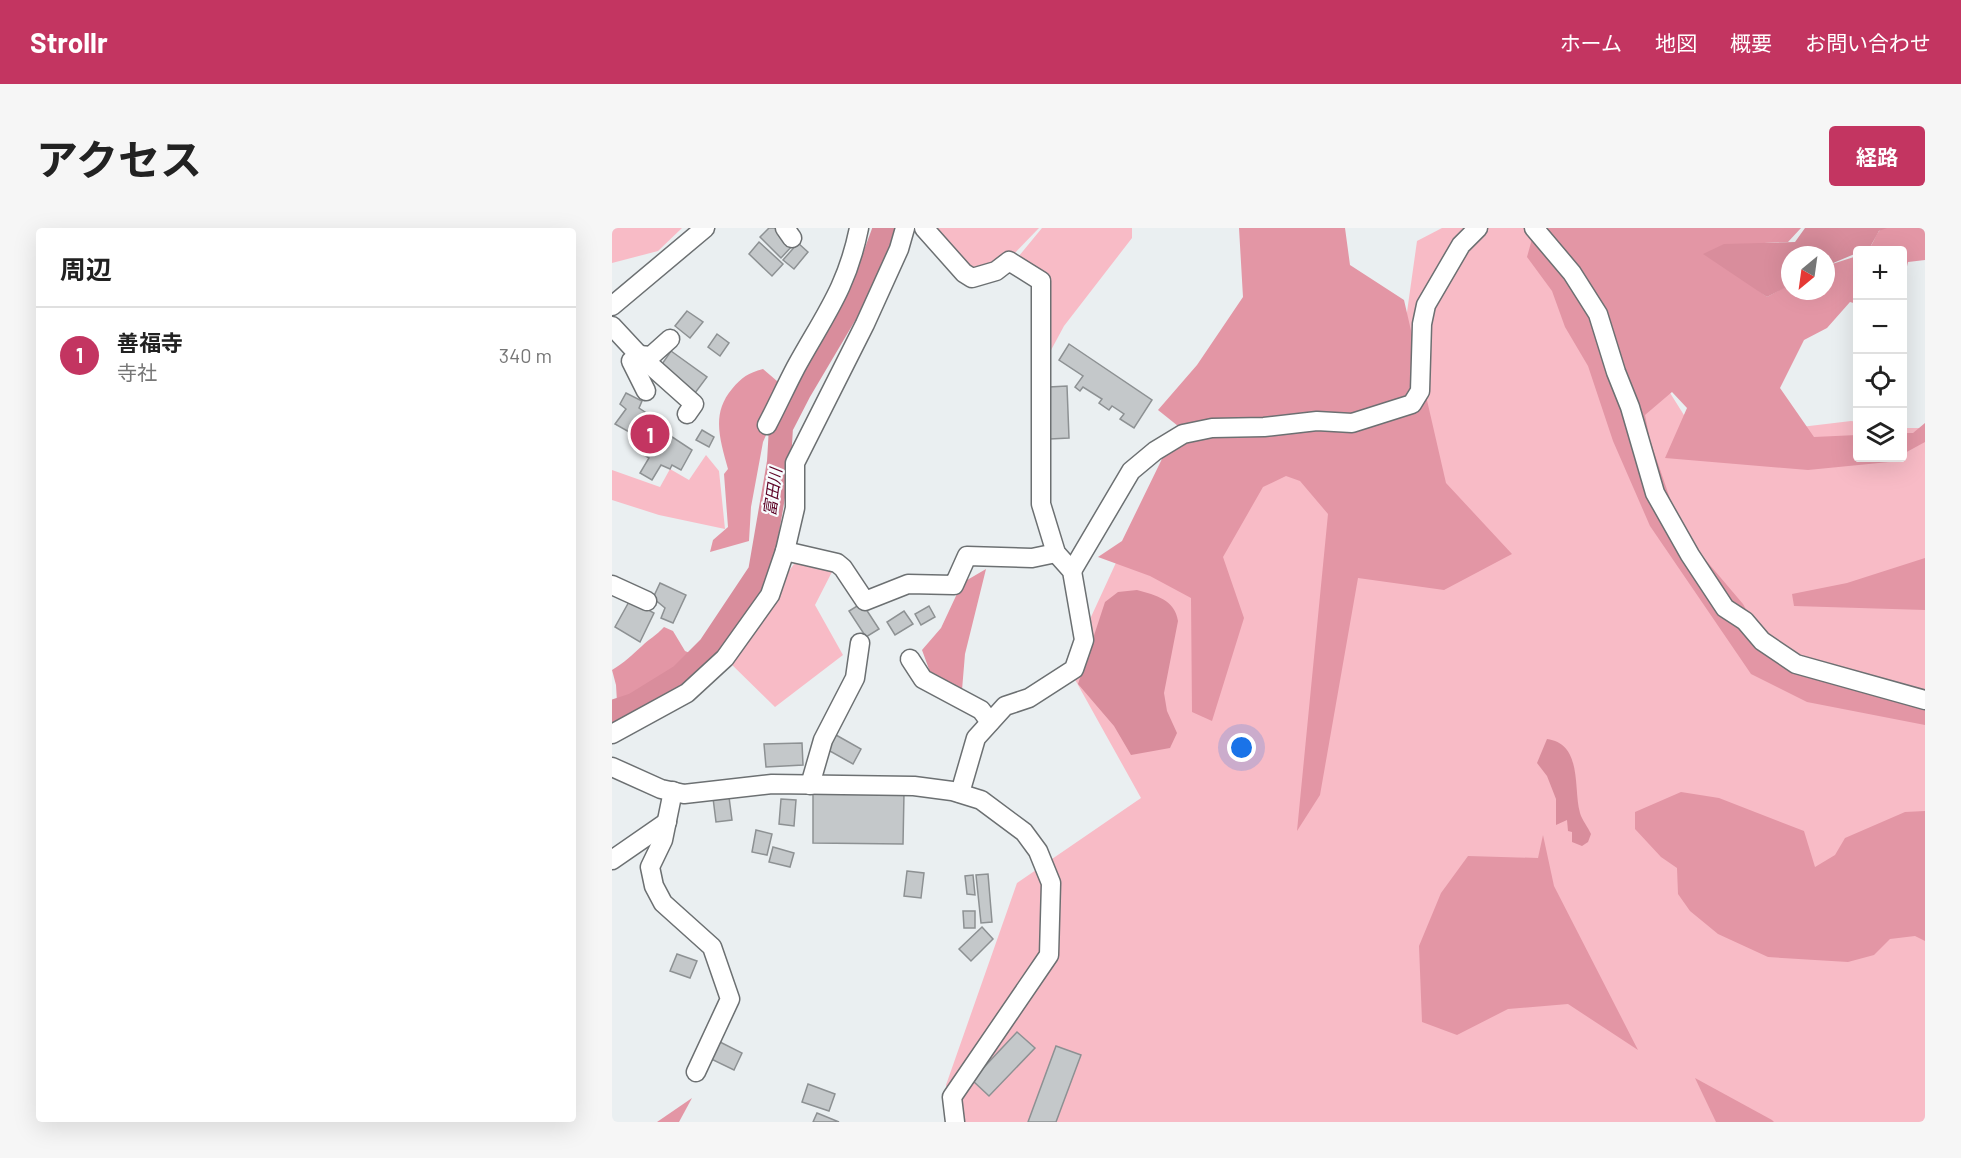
<!DOCTYPE html>
<html lang="ja">
<head>
<meta charset="utf-8">
<style>
  :root { --surface:#fff; --page:#f6f6f6; --text:#222; --muted:#767676; --line:#e0e0e0; --accent:#c33561 }
  body { margin:0; font-family:Barlow,"Noto Sans JP",sans-serif; background:var(--page); color:var(--text) }
  .controls { position:absolute; right:18px; top:18px; display:grid; overflow:hidden; border-radius:6px; box-shadow:0 6px 24px #0002 }
  .controls button { width:54px; height:54px; display:grid; place-items:center; padding:0; border:0; border-bottom:2px solid var(--line); background:var(--surface); color:var(--text); font:30px sans-serif }
  .compass { position:absolute; left:1169px; top:18px; width:54px; height:54px; border-radius:50%; background:var(--surface); box-shadow:0 6px 24px #0002; rotate:209deg }
  .you { position:absolute; left:630px; top:520px; width:21px; height:21px; margin:-15px; border:4px solid #fff; border-radius:50%; background:#1a73e8; box-shadow:0 0 0 9px #1a73e833 }
  .badge { display:grid; place-items:center; width:39px; height:39px; border-radius:50%; background:var(--accent); color:#fff; font-size:20px; font-weight:700 }
  .pin { position:absolute; translate:-50% -50%; border:3px solid #fff; box-shadow:0 2px 6px #0006 }
  .list { margin:0; padding:0; list-style:none }
  h2 { display:flex; justify-content:space-between; align-items:center; height:78px; margin:0; padding:0 24px; font-size:26px }
  h2 small { font-size:20px; font-weight:400; color:var(--muted) }
  .list li { display:grid; grid-template-columns:39px 1fr auto; gap:18px; align-items:center; box-sizing:border-box; height:96px; padding:0 24px; border-top:2px solid var(--line) }
  .list b { display:block; font-size:22px; white-space:nowrap }
  .list p { margin:0; font-size:20px; white-space:nowrap; color:var(--muted) }
  .list em { font-size:20px; font-style:normal; color:var(--muted) }
  .icon { flex:none; width:33px; height:33px; fill:none; stroke:currentColor; stroke-width:2; stroke-linecap:round; stroke-linejoin:round }
  .map { position:relative; flex:none; width:1313px; height:894px; overflow:hidden; border-radius:6px }
  header { display:flex; align-items:center; gap:36px; box-sizing:border-box; height:84px; padding:0 30px; background:var(--accent); color:#fff }
  header strong { font-size:28px }
  nav { display:flex; gap:33px; margin-inline-start:auto; font-size:21px }
  .intro { display:flex; align-items:center; justify-content:space-between; box-sizing:border-box; height:144px; padding:0 36px }
  h1 { margin:0; font-size:42px }
  .button { padding:15px 27px; border-radius:6px; background:var(--accent); color:#fff; font-size:21px; font-weight:700 }
  main { display:flex; gap:36px; padding:0 36px }
  aside { flex:1; background:var(--surface); border-radius:6px; box-shadow:0 6px 24px #0002 }
  .map>svg:first-child { display:block }
  .green { fill:#f8bbc6 }
  .forest { fill:#e396a5 }
  .water { fill:#d98d9c }
  .lines { fill:none; stroke-linecap:round; stroke-linejoin:round }
  .river { stroke:#d98d9c; stroke-width:24 }
  .building { fill:#c4c8ca; stroke:#8d9193; stroke-width:1.5 }
  .minor-casing { stroke:#6c7072; stroke-width:21 }
  .minor { stroke:#fff; stroke-width:18 }
  .labels { text-anchor:middle; dominant-baseline:central; stroke-width:4.5; stroke-linejoin:round; paint-order:stroke }
  .water-label { font-size:16px; font-style:italic; fill:#5c0024; stroke:#f8fcfe }
</style>
</head>
<body>
<header>
<strong>Strollr</strong>
<nav><a>ホーム</a><a>地図</a><a>概要</a><a>お問い合わせ</a></nav>
</header>
<div class="intro"><h1>アクセス</h1><a class="button">経路</a></div>
<main>
<aside>
<h2>周辺<small></small></h2>
<ul class="list">
<li><span class="badge">1</span><div><b>善福寺</b><p>寺社</p></div><em>340 m</em></li>
</ul>
</aside>
<div class="map">
<svg width="1313" height="894" viewBox="0 0 1313 894">
  <rect width="100%" height="100%" fill="#eaeff1"/>
  <!-- green -->
  <g class="green">
    <path d="M0,0H70L46,23L0,35Z"/>
    <path d="M317,0H427L399,29L376,46L352,39Z"/>
    <path d="M430,0H520V10L452,98L438,124L435,64L402,34Z"/>
    <path d="M830,0H938L984,47L1087,211L1239,193L1245,194L1246,230H1290L1291,200H1313V894H339L334,857L405,655L529,570L456,439L571,189L787,141L805,13Z"/>
    <path d="M94,227L107,243L113,301L47,287L0,272V242L48,259L58,241L77,252Z"/>
    <path d="M185,332L222,340L203,377L231,427L163,479L113,430Z"/>
  </g>
  <!-- forest -->
  <g class="forest">
    <path d="M627,0H733L738,37L792,72L834,255L900,326L832,362L746,350L708,567L685,603L716,286L688,253L674,248L651,259L611,329L632,390L600,493L580,484L579,370L538,348L486,329L510,313L566,198L546,182L585,137L631,69Z"/>
    <path d="M923,0H1189L1176,14L1152,15L1125,46L1155,69L1178,56V63H1214V38L1245,28V76L1238,74L1215,100L1192,112L1168,160L1202,209L1245,207L1246,230H1285L1277,234L1196,242L1053,230L1075,180L1060,164L1033,187L1038,212L1069,303L1131,376L1158,424L1268,450L1313,467V497L1195,474L1139,446L1038,298L1001,213L976,138L953,99L940,63L915,29Z"/>
    <path d="M1271,0H1313V32L1296,34L1291,56L1290,22H1254C1263,17 1262,5 1271,0Z"/>
    <path d="M151,141L165,153L169,173L151,214L139,279L137,313L98,324L101,312L116,299L112,246L116,241C108,211 99,186 120,161C130,149 136,145 151,141Z"/>
    <path d="M1313,195V214L1291,226V205H1301Z"/>
    <path d="M1313,330V382L1182,378L1180,366L1235,355Z"/>
    <path d="M374,341L353,426L350,462L318,444L310,422L329,400L350,355Z"/>
    <path d="M52,399L61,403L73,423L80,426L60,447L16,476L5,474L4,457L0,442C12,435 20,427 30,418C37,411 44,408 52,399Z"/>
    <path d="M1069,564L1107,570L1192,603L1203,639L1223,627L1233,610L1293,584L1313,583V713L1303,708L1278,711L1262,727L1236,734L1156,729L1106,706L1078,683L1066,666L1065,640L1049,629L1023,601V584Z"/>
    <path d="M931,607L942,658L1026,822L956,776L896,781L845,807L810,794L807,718L829,665L856,628L926,630Z"/>
    <path d="M1083,850L1160,892L1162,894H1104Z"/>
    <path d="M80,870L67,894H45Z"/>
  </g>
  <!-- water -->
  <g class="water">
    <path d="M1193,0H1275L1267,3L1257,21L1246,22L1245,25L1214,38V27H1178V57L1155,69L1091,26L1112,16L1183,14Z"/>
    <path d="M525,362C544,367 563,372 566,393L552,465L555,483L565,505L558,520L519,527L502,498L466,456L493,374L506,364Z"/>
    <path d="M935,511C971,516 961,560 968,585C970,592 976,599 979,606L976,614L970,618L960,614V604L956,603L955,592L944,597V571L935,548L925,535Z"/>
  </g>
  <g class="lines">
    <!-- river -->
    <path class="river" d="M0,484L22,477L69,448L98,419L148,344L167,234L169,199L187,164L255,49L273,0"/>
  </g>
  <!-- building -->
  <g class="building">
    <path d="M157,0H163L180,18L169,30L148,9Z"/>
    <path d="M147,14L171,36L160,48L137,26Z"/>
    <path d="M186,15L196,24L182,41L171,32Z"/>
    <path d="M75,83L91,94L78,110L63,98Z"/>
    <path d="M105,106L117,115L108,128L96,119Z"/>
    <path d="M457,116L540,172L522,200L508,191L512,186L500,178L497,182L487,175L490,171L471,159L468,163L463,159L471,148L447,132Z"/>
    <path d="M59,123L95,149L83,165L48,139Z"/>
    <path d="M455,158L457,210L438,211L437,159Z"/>
    <path d="M14,165L30,173L27,180L51,196L48,201L80,222L69,242L60,237L58,241L49,237L40,252L28,245L37,230L23,221L28,210L3,196L14,181L8,176Z"/>
    <path d="M90,202L102,209L97,219L84,212Z"/>
    <path d="M48,355L74,367L61,395L49,390L53,380L41,370Z"/>
    <path d="M18,372L42,385L28,414L3,399Z"/>
    <path d="M250,375L267,401L254,409L237,383Z"/>
    <path d="M317,378L323,389L309,397L303,386Z"/>
    <path d="M292,383L301,396L283,407L275,394Z"/>
    <path d="M224,507L249,521L241,536L216,522Z"/>
    <path d="M190,515L191,537L154,539L152,516Z"/>
    <path d="M201,564L292,565L291,616L201,615Z"/>
    <path d="M117,569L120,592L104,594L101,570Z"/>
    <path d="M169,571L184,572L182,598L167,596Z"/>
    <path d="M144,602L160,606L155,627L140,624Z"/>
    <path d="M161,619L182,625L178,639L157,634Z"/>
    <path d="M295,643L312,645L309,670L292,668Z"/>
    <path d="M376,646L380,694L369,695L364,647Z"/>
    <path d="M361,647L363,667L355,666L353,648Z"/>
    <path d="M351,683H363V700H352Z"/>
    <path d="M370,699L381,711L359,733L347,721Z"/>
    <path d="M65,726L85,733L78,750L58,743Z"/>
    <path d="M405,804L423,820L377,868L360,852Z"/>
    <path d="M106,813L130,825L122,842L97,830Z"/>
    <path d="M444,818L469,827L444,894H416Z"/>
    <path d="M196,856L223,866L217,883L190,874Z"/>
    <path d="M205,885L227,894H201Z"/>
  </g>
  <g class="lines">
    <defs>
      <g id="minor">
        <path d="M173,0L180,10"/>
        <path d="M312,0L352,45L360,50L384,43L397,33L429,53V276L444,325L460,343L472,412L462,441L417,470L393,478L364,510L348,565"/>
        <path d="M922,0L960,45L986,86L1004,144L1018,179L1043,265L1078,327L1113,380L1133,393L1150,413L1184,436L1313,472"/>
        <path d="M0,78L93,0"/>
        <path d="M0,98L27,127L82,176L75,186"/>
        <path d="M34,163L19,133L27,127L39,128L58,111"/>
        <path d="M155,197C165,178 174,158 184,139C212,88 235,60 247,0"/>
        <path d="M173,323L183,280V235L253,96L287,21L293,0"/>
        <path d="M460,343L519,243L543,223L571,206L600,200L652,199L705,193L740,195L800,176L808,163L810,96L814,77L849,17L866,0"/>
        <path d="M0,357L35,373"/>
        <path d="M298,431L311,451L369,482L378,494"/>
        <path d="M0,506L75,465L113,430L158,367L173,323L225,335L231,340L253,373L296,356L342,357L355,328L420,330L444,325"/>
        <path d="M0,539L49,561L72,566L160,556L302,558L340,563L369,572L412,604L426,623L439,655L437,727L340,869L343,894"/>
        <path d="M198,557L211,512L243,450L248,415"/>
        <path d="M61,563L51,612L38,639L42,658L51,675L100,719L118,771L84,844"/>
        <path d="M0,632L55,594"/>
      </g>
    </defs>
    <!-- minor casing -->
    <use href="#minor" class="minor-casing"/>
    <!-- minor -->
    <use href="#minor" class="minor"/>
  </g>
  <g class="labels">
    <!-- water labels -->
    <g class="water-label">
      <text transform="translate(160 264) rotate(-82)">富田川</text>
    </g>
  </g>
</svg>
<div class="controls">
<button>+</button>
<button>−</button>
<button><svg class="icon" aria-label="locate" viewBox="0 0 24 24"><circle cx="12" cy="12" r="6"/><path d="M12 2v4M12 18v4M2 12h4M18 12h4"/></svg></button>
<button><svg class="icon" aria-label="layers" viewBox="0 0 24 24"><path d="M12 4l9 5-9 5-9-5zM3 14l9 5 9-5"/></svg></button>
</div>
<svg class="compass" viewBox="-18 -18 36 36"><path d="M0-13l5 13h-10z" fill="#e53935"/><path d="M0 13l5-13h-10z" fill="#767676"/></svg>
<div class="you"></div>
<div class="pin badge" style="left:38px;top:206px">1</div>
</div>
</main>
</body>
</html>
